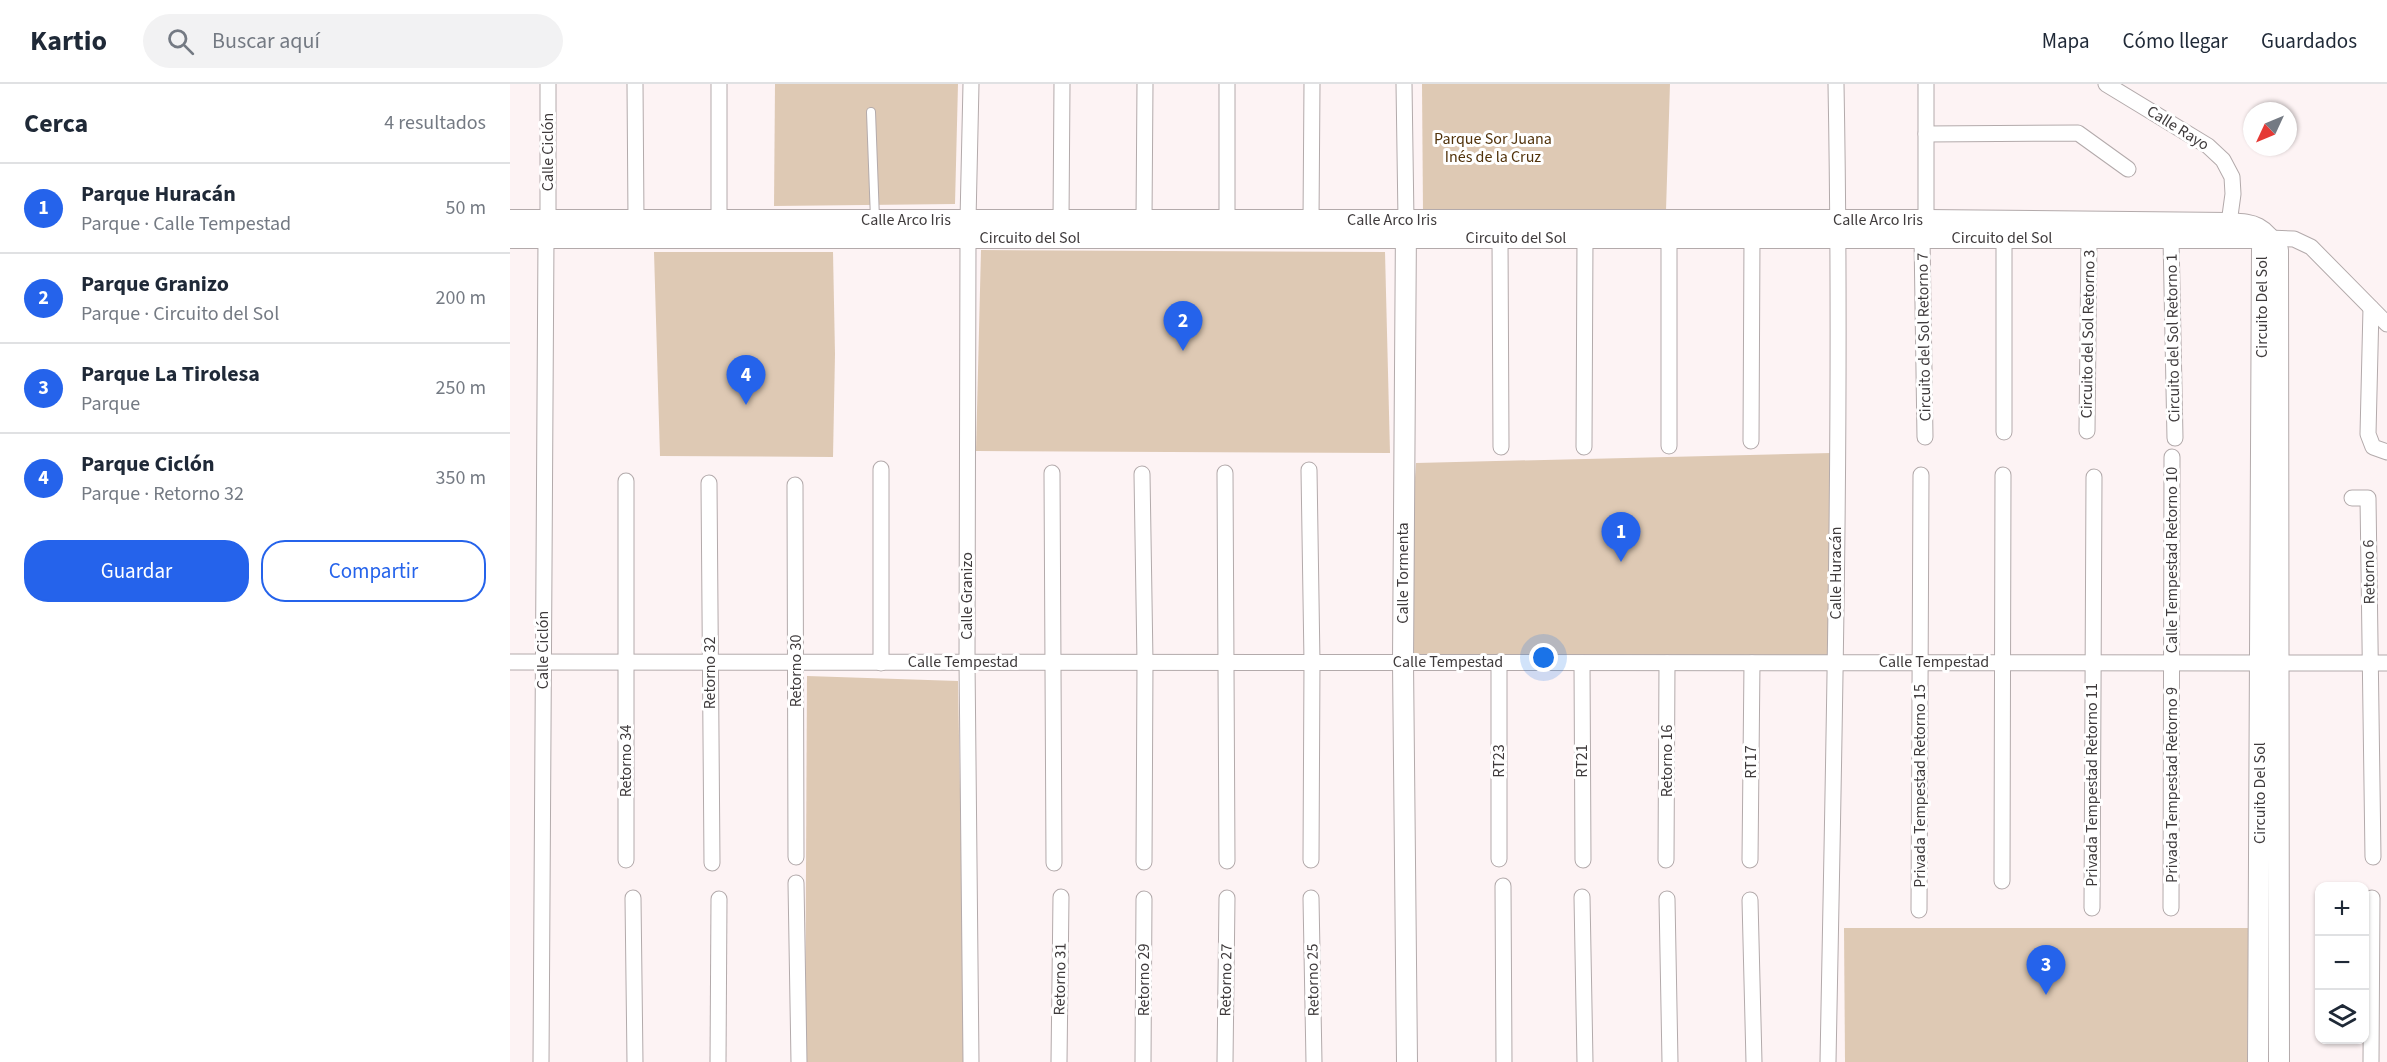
<!DOCTYPE html>
<html lang="es">
<head>
<meta charset="utf-8">
<style>
  :root { --surface:#fff; --page:#f2f2f3; --text:#1f2937; --muted:#747a83; --line:#e0e1e3; --accent:#2563eb }
  body { margin:0; font-family:"Source Sans 3",sans-serif; background:var(--page); color:var(--text) }
  .controls { position:absolute; right:18px; bottom:18px; display:grid; overflow:hidden; border-radius:12px; box-shadow:0 2px 4px #0004 }
  .controls button { width:54px; height:54px; display:grid; place-items:center; padding:0; border:0; border-bottom:2px solid var(--line); background:var(--surface); color:var(--text); font:30px sans-serif }
  .compass { position:absolute; left:1733px; top:18px; width:54px; height:54px; border-radius:50%; background:var(--surface); box-shadow:0 2px 4px #0004; rotate:226deg }
  .you { position:absolute; left:1034px; top:574px; width:21px; height:21px; margin:-15px; border:4px solid #fff; border-radius:50%; background:#1a73e8; box-shadow:0 0 0 9px #1a73e833 }
  .badge { display:grid; place-items:center; width:39px; height:39px; border-radius:50%; background:var(--accent); color:#fff; font-size:20px; font-weight:700 }
  .pin { position:absolute; translate:-50% -50px; filter:drop-shadow(0 2px 3px #0008) }
  .pin::after { content:''; position:absolute; top:32px; width:21px; height:18px; background:inherit; clip-path:polygon(0 0,100% 0,50% 100%) }
  .list { margin:0; padding:0; list-style:none }
  h2 { display:flex; justify-content:space-between; align-items:center; height:78px; margin:0; padding:0 24px; font-size:26px }
  h2 small { font-size:20px; font-weight:400; color:var(--muted) }
  .list li { display:grid; grid-template-columns:39px 1fr auto; gap:18px; align-items:center; box-sizing:border-box; height:90px; padding:0 24px; border-top:2px solid var(--line) }
  .list b { display:block; font-size:22px; white-space:nowrap }
  .list p { margin:0; font-size:20px; white-space:nowrap; color:var(--muted) }
  .list em { font-size:20px; font-style:normal; color:var(--muted) }
  .actions { display:flex; gap:12px; padding:18px 24px }
  .actions a { flex:1; padding:14px 0; border:2px solid var(--accent); border-radius:24px; text-align:center; font-size:21px; color:var(--accent) }
  .actions .main { background:var(--accent); color:#fff }
  .icon { flex:none; width:33px; height:33px; fill:none; stroke:currentColor; stroke-width:2; stroke-linecap:round; stroke-linejoin:round }
  .map { position:relative; flex:none; width:1877px; height:978px; overflow:hidden }
  header { display:flex; align-items:center; gap:36px; box-sizing:border-box; height:84px; padding:0 30px; background:var(--surface); border-bottom:2px solid var(--line) }
  header strong { font-size:28px }
  nav { display:flex; gap:33px; margin-inline-start:auto; font-size:21px }
  .search { width:420px; height:54px; background:var(--page); display:flex; align-items:center; gap:15px; box-sizing:border-box; padding:0 21px; border-radius:33px; color:var(--muted); font-size:22px }
  main { display:flex }
  aside { flex:1; background:var(--surface) }
  .map>svg:first-child { display:block }
  .green { fill:#dec9b4 }
  .lines { fill:none; stroke-linecap:round; stroke-linejoin:round }
  .service-casing { stroke:#b3aaab; stroke-width:10 }
  .minor-casing { stroke:#b3aaab; stroke-width:17 }
  .tertiary-casing { stroke:#b3aaab; stroke-width:22 }
  .service { stroke:#fff; stroke-width:8 }
  .minor { stroke:#fff; stroke-width:15 }
  .tertiary { stroke:#fff; stroke-width:20 }
  .labels { text-anchor:middle; dominant-baseline:central; stroke-width:6; stroke-linejoin:round; paint-order:stroke }
  .street-label { font-size:16px; fill:#3f3b3c; stroke:#fff }
  .park-label { font-size:16px; fill:#51320a; stroke:#fff }
</style>
</head>
<body>
<header>
<strong>Kartio</strong>
<div class="search"><svg class="icon" aria-label="search" viewBox="0 0 24 24"><circle cx="10" cy="10" r="6"/><path d="M15 15l6 6"/></svg>Buscar aquí</div>
<nav><a>Mapa</a><a>Cómo llegar</a><a>Guardados</a></nav>
</header>
<main>
<aside>
<h2>Cerca<small>4 resultados</small></h2>
<ul class="list">
<li><span class="badge">1</span><div><b>Parque Huracán</b><p>Parque · Calle Tempestad</p></div><em>50 m</em></li>
<li><span class="badge">2</span><div><b>Parque Granizo</b><p>Parque · Circuito del Sol</p></div><em>200 m</em></li>
<li><span class="badge">3</span><div><b>Parque La Tirolesa</b><p>Parque</p></div><em>250 m</em></li>
<li><span class="badge">4</span><div><b>Parque Ciclón</b><p>Parque · Retorno 32</p></div><em>350 m</em></li>
</ul>
<div class="actions"><a class="main">Guardar</a><a>Compartir</a></div>
</aside>
<div class="map">
<svg width="1877" height="978" viewBox="0 0 1877 978">
  <rect width="100%" height="100%" fill="#fdf3f4"/>
  <!-- green -->
  <g class="green">
    <path d="M265,0H448L445,120L264,122Z"/>
    <path d="M912,0H1160L1156,126L913,129Z"/>
    <path d="M471,166L875,168L880,369L466,367Z"/>
    <path d="M144,168H323L325,270L323,373L150,372Z"/>
    <path d="M1321,369L1325,579L893,578L906,379Z"/>
    <path d="M297,592L448,597L455,978H295Z"/>
    <path d="M1334,844H1739L1737,978H1335Z"/>
  </g>
  <g class="lines">
    <defs>
      <path id="service" d="M361,28L365,135"/>
      <g id="minor">
        <path d="M125,0L126,135"/>
        <path d="M209,0V136"/>
        <path d="M717,0V136"/>
        <path d="M894,0L896,136"/>
        <path d="M1596,0L1698,62L1713,76L1722,93L1723,110L1719,139"/>
        <path d="M1416,50L1568,49L1618,85"/>
        <path d="M634,135L635,0"/>
        <path d="M38,136V0"/>
        <path d="M458,136L461,0"/>
        <path d="M551,136L552,0"/>
        <path d="M801,136L802,0"/>
        <path d="M1416,136V0"/>
        <path d="M458,154L457,577L461,978"/>
        <path d="M990,154L991,363"/>
        <path d="M1412,154L1415,353"/>
        <path d="M1494,154V348"/>
        <path d="M1661,154L1665,354"/>
        <path d="M1759,154L1784,155L1801,163L1877,240"/>
        <path d="M1861,224L1858,350L1863,363L1877,368"/>
        <path d="M1577,347L1579,154"/>
        <path d="M1241,357L1242,154"/>
        <path d="M1159,362V154"/>
        <path d="M1074,363L1075,154"/>
        <path d="M799,386L802,578L801,776"/>
        <path d="M542,389L544,779"/>
        <path d="M715,389L717,777"/>
        <path d="M632,390L635,578L634,778"/>
        <path d="M116,397V776"/>
        <path d="M199,399L202,779"/>
        <path d="M285,401L286,773"/>
        <path d="M1842,414H1858L1863,773"/>
        <path d="M0,578L1877,579"/>
        <path d="M371,579V385"/>
        <path d="M1072,579L1073,776"/>
        <path d="M989,775V578"/>
        <path d="M1156,776L1157,579"/>
        <path d="M1240,776L1242,579"/>
        <path d="M1492,797L1493,391"/>
        <path d="M286,799L289,978"/>
        <path d="M993,802L994,978"/>
        <path d="M1072,813L1075,978"/>
        <path d="M123,814L125,978"/>
        <path d="M801,814L804,978"/>
        <path d="M1157,815L1160,978"/>
        <path d="M1240,816L1244,978"/>
        <path d="M1582,824L1584,393"/>
        <path d="M1661,824L1662,373"/>
        <path d="M1409,826L1411,391"/>
        <path d="M31,978L36,154"/>
        <path d="M208,978L209,815"/>
        <path d="M549,978L551,813"/>
        <path d="M633,978L634,815"/>
        <path d="M715,978L717,814"/>
        <path d="M1318,978C1324,652 1332,326 1326,0"/>
        <path d="M1861,978L1862,814"/>
      </g>
      <g id="tertiary">
        <path d="M0,136H1416L1719,139C1747,141 1751,142 1768,166L1769,978"/>
        <path d="M896,141L893,578L897,978"/>
        <path d="M0,154H1757"/>
        <path d="M1748,978L1752,165L1759,154"/>
      </g>
    </defs>
    <!-- service casing -->
    <use href="#service" class="service-casing"/>
    <!-- minor casing -->
    <use href="#minor" class="minor-casing"/>
    <!-- tertiary casing -->
    <use href="#tertiary" class="tertiary-casing"/>
    <!-- service -->
    <use href="#service" class="service"/>
    <!-- minor -->
    <use href="#minor" class="minor"/>
    <!-- tertiary -->
    <use href="#tertiary" class="tertiary"/>
  </g>
  <g class="labels">
    <!-- street labels -->
    <g class="street-label">
      <text transform="translate(1668 44) rotate(32)">Calle Rayo</text>
      <text transform="translate(38 68) rotate(-90)">Calle Ciclón</text>
      <text x="396" y="136">Calle Arco Iris</text>
      <text x="882" y="136">Calle Arco Iris</text>
      <text x="1368" y="136">Calle Arco Iris</text>
      <text x="520" y="154">Circuito del Sol</text>
      <text x="1006" y="154">Circuito del Sol</text>
      <text x="1492" y="154">Circuito del Sol</text>
      <text transform="translate(1752 223) rotate(-90)">Circuito Del Sol</text>
      <text transform="translate(1578 250) rotate(-89)">Circuito del Sol Retorno 3</text>
      <text transform="translate(1414 253) rotate(-91)">Circuito del Sol Retorno 7</text>
      <text transform="translate(1663 254) rotate(-91)">Circuito del Sol Retorno 1</text>
      <text transform="translate(1662 476) rotate(-90)">Calle Tempestad Retorno 10</text>
      <text transform="translate(1859 488) rotate(-91)">Retorno 6</text>
      <text transform="translate(893 489) rotate(-90)">Calle Tormenta</text>
      <text transform="translate(1326 489) rotate(-90)">Calle Huracán</text>
      <text transform="translate(457 512) rotate(-90)">Calle Granizo</text>
      <text transform="translate(33 566) rotate(-90)">Calle Ciclón</text>
      <text x="453" y="578">Calle Tempestad</text>
      <text x="938" y="578">Calle Tempestad</text>
      <text x="1424" y="578">Calle Tempestad</text>
      <text transform="translate(286 587) rotate(-90)">Retorno 30</text>
      <text transform="translate(200 589) rotate(-90)">Retorno 32</text>
      <text transform="translate(116 677) rotate(-90)">Retorno 34</text>
      <text transform="translate(989 677) rotate(-90)">RT23</text>
      <text transform="translate(1072 677) rotate(-90)">RT21</text>
      <text transform="translate(1157 677) rotate(-90)">Retorno 16</text>
      <text transform="translate(1241 678) rotate(-90)">RT17</text>
      <text transform="translate(1582 701) rotate(-90)">Privada Tempestad Retorno 11</text>
      <text transform="translate(1662 701) rotate(-90)">Privada Tempestad Retorno 9</text>
      <text transform="translate(1410 702) rotate(-90)">Privada Tempestad Retorno 15</text>
      <text transform="translate(1750 709) rotate(-90)">Circuito Del Sol</text>
      <text transform="translate(550 895) rotate(-89)">Retorno 31</text>
      <text transform="translate(634 896) rotate(-90)">Retorno 29</text>
      <text transform="translate(716 896) rotate(-89)">Retorno 27</text>
      <text transform="translate(803 896) rotate(-91)">Retorno 25</text>
    </g>
    <!-- park labels -->
    <g class="park-label">
      <text x="983" y="55">Parque Sor Juana<tspan x="983" dy="18">Inés de la Cruz</tspan></text>
    </g>
  </g>
</svg>
<div class="controls">
<button>+</button>
<button>−</button>
<button><svg class="icon" aria-label="layers" viewBox="0 0 24 24"><path d="M12 4l9 5-9 5-9-5zM3 14l9 5 9-5"/></svg></button>
</div>
<svg class="compass" viewBox="-18 -18 36 36"><path d="M0-13l5 13h-10z" fill="#e53935"/><path d="M0 13l5-13h-10z" fill="#747a83"/></svg>
<div class="you"></div>
<div class="pin badge" style="left:1111px;top:478px">1</div>
<div class="pin badge" style="left:673px;top:267px">2</div>
<div class="pin badge" style="left:1536px;top:911px">3</div>
<div class="pin badge" style="left:236px;top:321px">4</div>
</div>
</main>
</body>
</html>
